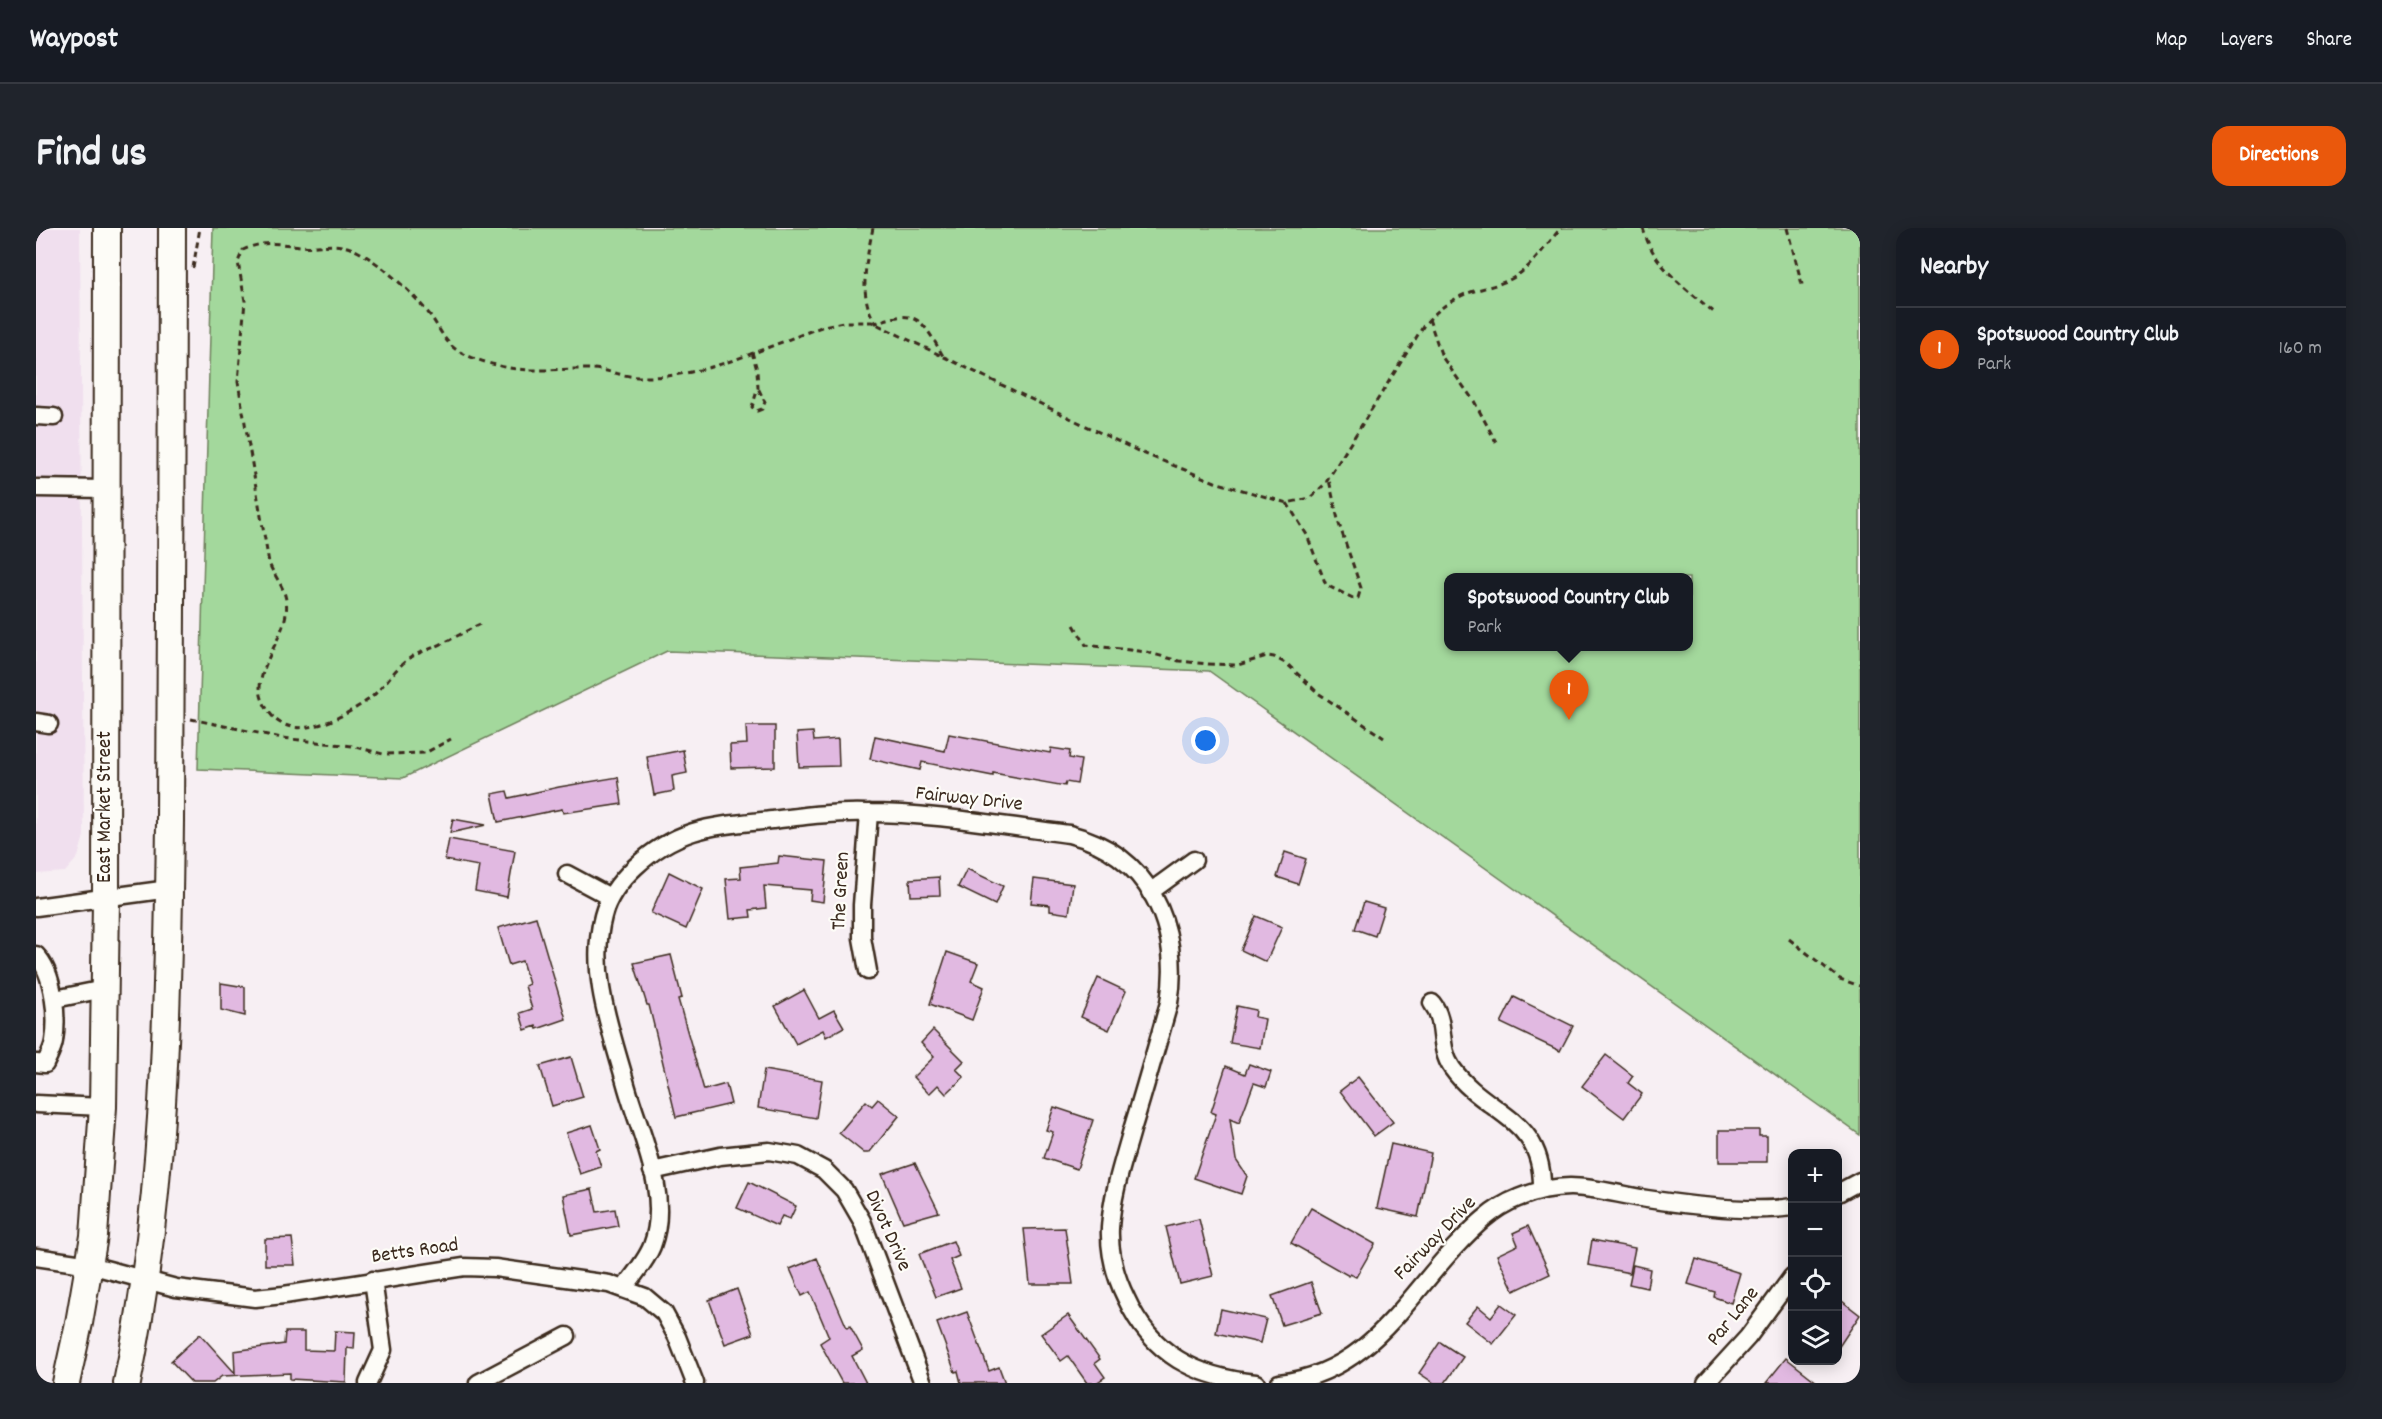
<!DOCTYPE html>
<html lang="en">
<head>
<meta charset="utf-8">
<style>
  :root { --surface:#171b24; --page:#20242c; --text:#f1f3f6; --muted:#9ea1a6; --line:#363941; --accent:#ea580c }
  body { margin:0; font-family:Dekko,sans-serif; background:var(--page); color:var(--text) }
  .controls { position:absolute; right:18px; bottom:18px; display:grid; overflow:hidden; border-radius:12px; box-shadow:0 3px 15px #0003 }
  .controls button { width:54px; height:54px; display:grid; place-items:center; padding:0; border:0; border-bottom:2px solid var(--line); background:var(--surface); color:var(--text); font:30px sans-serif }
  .you { position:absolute; left:1170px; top:513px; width:21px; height:21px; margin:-15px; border:4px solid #fff; border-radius:50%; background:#1a73e8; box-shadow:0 0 0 9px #1a73e833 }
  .badge { display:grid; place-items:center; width:39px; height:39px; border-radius:50%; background:var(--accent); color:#fff; font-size:20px; font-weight:700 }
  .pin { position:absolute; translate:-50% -50px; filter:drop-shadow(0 2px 3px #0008) }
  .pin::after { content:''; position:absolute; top:32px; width:21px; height:18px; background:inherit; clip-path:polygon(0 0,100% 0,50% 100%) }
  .popup { position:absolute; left:1408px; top:345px; width:249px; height:78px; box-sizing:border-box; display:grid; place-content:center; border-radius:12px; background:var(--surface); filter:drop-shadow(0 2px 4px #0005); font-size:20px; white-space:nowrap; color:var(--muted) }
  .popup b { font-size:22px; color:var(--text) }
  .popup::after { content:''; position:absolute; left:50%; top:100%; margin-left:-12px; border:12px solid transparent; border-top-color:var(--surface) }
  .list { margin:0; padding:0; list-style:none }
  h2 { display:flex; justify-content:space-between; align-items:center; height:78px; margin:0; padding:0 24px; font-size:26px }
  h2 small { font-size:20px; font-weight:400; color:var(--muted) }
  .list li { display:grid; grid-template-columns:39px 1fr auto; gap:18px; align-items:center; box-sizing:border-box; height:84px; padding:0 24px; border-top:2px solid var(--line) }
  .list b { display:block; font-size:22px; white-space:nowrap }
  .list p { margin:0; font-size:20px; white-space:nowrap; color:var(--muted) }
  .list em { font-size:20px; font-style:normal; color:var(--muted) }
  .icon { flex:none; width:33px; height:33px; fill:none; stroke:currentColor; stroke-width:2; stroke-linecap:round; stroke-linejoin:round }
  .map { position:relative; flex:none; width:1824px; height:1155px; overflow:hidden; border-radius:18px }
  header { display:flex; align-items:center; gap:36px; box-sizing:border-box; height:84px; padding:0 30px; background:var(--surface); border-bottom:2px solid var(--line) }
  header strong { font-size:28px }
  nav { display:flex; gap:33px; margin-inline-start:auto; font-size:21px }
  .intro { display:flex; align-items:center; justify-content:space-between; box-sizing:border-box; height:144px; padding:0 36px }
  h1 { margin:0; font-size:42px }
  .button { padding:15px 27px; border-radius:18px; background:var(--accent); color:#fff; font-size:21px; font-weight:700 }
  main { display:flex; gap:36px; padding:0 36px }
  aside { flex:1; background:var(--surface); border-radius:18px; box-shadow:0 3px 15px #0003 }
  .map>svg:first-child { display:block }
  .built { fill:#f0dfee }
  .green { fill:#a3d89c; stroke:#6f815d; stroke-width:1.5; fill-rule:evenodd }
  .building { fill:#e1b9e1; stroke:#3b2a1e; stroke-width:1.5 }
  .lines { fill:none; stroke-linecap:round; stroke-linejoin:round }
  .minor-casing { stroke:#3b2a1e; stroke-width:21 }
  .highway-casing { stroke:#3b2a1e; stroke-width:30 }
  .path { stroke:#3b2a1e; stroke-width:3; stroke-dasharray:6 4.5; stroke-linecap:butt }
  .minor { stroke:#fdfcf7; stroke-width:16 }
  .highway { stroke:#fdfcf7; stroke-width:26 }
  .labels { text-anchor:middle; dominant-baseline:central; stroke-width:4.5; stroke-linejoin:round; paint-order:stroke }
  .street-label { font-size:21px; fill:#3b2a1e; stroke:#fdfcf7 }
</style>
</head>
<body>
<header>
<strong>Waypost</strong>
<nav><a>Map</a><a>Layers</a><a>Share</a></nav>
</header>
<div class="intro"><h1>Find us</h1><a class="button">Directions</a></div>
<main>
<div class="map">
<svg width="1824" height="1155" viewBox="0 0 1824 1155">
  <rect width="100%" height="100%" fill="#f7eff3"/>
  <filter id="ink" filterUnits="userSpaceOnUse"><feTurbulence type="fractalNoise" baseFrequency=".0167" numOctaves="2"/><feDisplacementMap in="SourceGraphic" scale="12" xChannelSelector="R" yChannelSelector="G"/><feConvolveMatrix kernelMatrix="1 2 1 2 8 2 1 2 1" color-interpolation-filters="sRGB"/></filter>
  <g filter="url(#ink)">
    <!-- built -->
    <path class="built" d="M0,0H44L48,608L42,629L29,644L0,646Z"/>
    <!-- green -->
    <path class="green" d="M177,0H1824V907L1173,443L631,423L367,550L162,541ZM1413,350H1653V418H1413Z"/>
    <!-- building -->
    <g class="building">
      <path d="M710,498H739V539L695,540L694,517L711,516Z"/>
      <path d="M777,504L778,513L802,511L803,538L763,539L761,505Z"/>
      <path d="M913,506L1014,525L1015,520L1034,523L1033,530L1045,532L1041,556L1030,554L1029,558L957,545V548L886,534L884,542L834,531L839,508L909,523Z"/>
      <path d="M647,522L651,545L636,548L638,563L618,567L611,529Z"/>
      <path d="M582,549L586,576L527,585L526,581L462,594L456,566L471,563L473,570L523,559Z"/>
      <path d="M417,591L450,597L414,605Z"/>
      <path d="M413,611L479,623L471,669L439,663L443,638L409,632Z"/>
      <path d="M1249,624L1270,631L1262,656L1241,649Z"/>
      <path d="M743,628L791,633L787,674L774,672L775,662L728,658L730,680L714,682L715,689L694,691L690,651L705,650L704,639L742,635Z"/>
      <path d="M931,641L967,658L959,677L922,659Z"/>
      <path d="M633,644L667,661L650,701L615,685Z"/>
      <path d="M903,649L904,667L875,668L874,651Z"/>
      <path d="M998,651L1037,656L1033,686L1014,683V677L995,675Z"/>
      <path d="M1328,674L1348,680L1339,708L1319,701Z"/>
      <path d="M1220,688L1246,699L1230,734L1205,722Z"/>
      <path d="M500,689L530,791L501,801L500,798L489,802L484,785L496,781L489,758L493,756L486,733L473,737L462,700Z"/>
      <path d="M911,724L942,735L935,753L948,759L936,792L894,776Z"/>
      <path d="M635,727L646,770L642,771L668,862L690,856L695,876L640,889L613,777H611L598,735Z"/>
      <path d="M1062,750L1090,763L1073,802L1045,789Z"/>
      <path d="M185,755L209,759V788L185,782Z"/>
      <path d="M768,762L783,790L798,782L808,799L790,809L787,802L760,816L739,778Z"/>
      <path d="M1478,769L1537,798L1524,823L1465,795Z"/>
      <path d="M1201,778L1220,782L1219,789L1229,791L1224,820L1194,815Z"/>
      <path d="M897,802L928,833L920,841L928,849L910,866L902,857L893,866L877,849L898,829L885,815Z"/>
      <path d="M1570,827L1597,848L1592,855L1606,866L1588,890L1546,858Z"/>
      <path d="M535,829L547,869L516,878L504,838Z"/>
      <path d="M1213,836L1235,844L1230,859L1218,855L1203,895L1194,891L1200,932L1211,948L1205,966L1158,950L1180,886L1175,884L1190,838L1209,846Z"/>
      <path d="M728,842L786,852L780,890L722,880Z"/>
      <path d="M1322,849L1357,894L1338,908L1304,863Z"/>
      <path d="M842,871L863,888L833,925H828L803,905L830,873L836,878Z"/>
      <path d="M1018,879L1057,892L1041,941L1008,930L1017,904L1010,902Z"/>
      <path d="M556,897L564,921L560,923L565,939L544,946L530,905Z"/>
      <path d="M1683,902H1723V908H1731V934H1683Z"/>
      <path d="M1355,916L1395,925L1382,989L1341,980Z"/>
      <path d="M879,935L903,984L867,994L846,946Z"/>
      <path d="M713,954L760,978L754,991L746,988L741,998L701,980Z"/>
      <path d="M556,961L561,984L579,981L582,998L535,1007L527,967Z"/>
      <path d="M1275,980L1339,1016L1320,1049L1314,1046L1313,1048L1255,1015Z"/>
      <path d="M1163,991L1177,1048L1144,1056L1130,999Z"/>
      <path d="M1492,998L1514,1046L1478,1063L1461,1027L1482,1017L1477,1005Z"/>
      <path d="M1029,1000L1037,1056H994L988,1001Z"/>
      <path d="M256,1010L259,1037H229V1011Z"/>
      <path d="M1556,1012L1599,1020L1594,1045L1552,1037Z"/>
      <path d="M917,1013L923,1028L914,1032L925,1060L900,1069L883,1026Z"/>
      <path d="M781,1030L811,1100L814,1098L827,1122L816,1128L830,1155H806L784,1115L793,1109L774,1064L766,1068L754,1041Z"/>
      <path d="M1660,1031L1704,1045L1695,1075L1678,1069L1679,1064L1652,1056Z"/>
      <path d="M1597,1037L1614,1041L1611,1060L1593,1056Z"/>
      <path d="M1275,1054L1286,1085L1246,1097L1236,1068Z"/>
      <path d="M701,1061L717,1106L689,1116L673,1072Z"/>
      <path d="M1802,1070L1824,1087L1802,1120Z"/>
      <path d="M1465,1076L1480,1087L1457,1116L1429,1094L1442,1078L1455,1089Z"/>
      <path d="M1185,1081L1230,1091L1224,1115L1180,1105Z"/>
      <path d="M931,1084L953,1143L963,1139L969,1155H925L922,1143L919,1144L901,1095Z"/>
      <path d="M1032,1087L1064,1131L1059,1135L1069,1149L1060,1155H1051L1032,1128L1025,1133L1005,1106Z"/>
      <path d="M299,1103L319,1104L318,1121L311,1120L310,1154L254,1151V1145L186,1148L177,1155H156L135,1133L164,1106L199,1145L198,1123L248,1116L249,1104H268V1122L298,1123Z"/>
      <path d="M1404,1114L1427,1129L1409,1155H1398L1383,1145Z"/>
      <path d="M1750,1130L1782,1155H1730Z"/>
    </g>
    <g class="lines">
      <defs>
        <g id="minor">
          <path d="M0,188L18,189"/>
          <path d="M0,260L71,261"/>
          <path d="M0,494L13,496"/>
          <path d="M531,646L574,669"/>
          <path d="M1114,664L1158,632"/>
          <path d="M0,679L133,661"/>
          <path d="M0,727C18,745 22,789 18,813C17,821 12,829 9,836L0,835"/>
          <path d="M832,743L826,710V677L833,585"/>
          <path d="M19,771L68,761"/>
          <path d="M1396,775C1411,794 1401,818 1416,840C1450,888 1508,888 1506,962"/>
          <path d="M0,876L67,879"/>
          <path d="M616,943L684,928L733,923L762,928L788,942L808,962L826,993L887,1155"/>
          <path d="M1802,965L1824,953"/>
          <path d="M0,1029L54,1037L140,1060L219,1070L248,1067L428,1039L459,1040L573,1056L609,1069L628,1085L641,1109L659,1155"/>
          <path d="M588,1060C598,1047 610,1033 616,1018C635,967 605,909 591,860C576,805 552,745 567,688C572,668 584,653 599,639C643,598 679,598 736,592C768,588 799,584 831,585C897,585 967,598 1033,606C1113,626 1146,698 1133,775C1121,817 1109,860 1096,902C1087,934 1076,966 1074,1000C1073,1024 1079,1048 1090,1070C1116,1127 1160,1149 1220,1155"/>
          <path d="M332,1155L347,1122L337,1052"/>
          <path d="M442,1155L531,1108"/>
          <path d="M1243,1155C1329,1146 1365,1078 1418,1020C1437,1000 1456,980 1482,970C1533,949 1561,963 1611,971C1651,977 1718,985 1756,979"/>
          <path d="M1670,1155L1712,1109L1756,1049"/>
        </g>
        <g id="highway">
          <path d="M30,1155L43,1095L58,1008L67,879L70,673L71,0"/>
          <path d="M91,1155C129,971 132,780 134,593C136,395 135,198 136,0"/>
        </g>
      </defs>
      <!-- minor casing -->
      <use href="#minor" class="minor-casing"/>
      <!-- highway casing -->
      <use href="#highway" class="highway-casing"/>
      <!-- path -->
      <g class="path">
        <path d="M837,0C831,29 821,69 840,95C881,79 887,93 907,128"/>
        <path d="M1607,0C1617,39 1651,61 1680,86"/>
        <path d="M1751,0L1767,60"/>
        <path d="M157,40L164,0"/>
        <path d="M1393,91L1406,129L1438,173L1460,214"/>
        <path d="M716,124L721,142L722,160L716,179L721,183L726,181L729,174L722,160"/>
        <path d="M1251,275L1271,307L1290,357L1317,370H1322L1325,360L1303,296L1293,252"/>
        <path d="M444,396C432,402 420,409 407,415C397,421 384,423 374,430C357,441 348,460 332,472C309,488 264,513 239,491C231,483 224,471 224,459C226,430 255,400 250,372C248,358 238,348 233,335L202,154L209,73L202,34L207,22C228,12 242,16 264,18C281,20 297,14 314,20C340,30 377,65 394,87C402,98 408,112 418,120C429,128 447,134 460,137C492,146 523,140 556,141C572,142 589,149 605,149C666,151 732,118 788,98L807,94H836L1104,224L1179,254L1251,275L1274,270L1289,256L1388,97C1402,81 1418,69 1438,63C1451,59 1464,57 1477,50C1497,38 1510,17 1525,0"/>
        <path d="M1038,397L1050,417L1110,424L1143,433L1172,436L1202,437L1231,428L1238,429L1251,436L1282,465L1348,510"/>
        <path d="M155,491L246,510L316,518L347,526L389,525L415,511"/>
        <path d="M1753,711L1804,751L1824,758"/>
      </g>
      <!-- minor -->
      <use href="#minor" class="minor"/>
      <!-- highway -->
      <use href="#highway" class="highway"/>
    </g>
  </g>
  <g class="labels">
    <!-- street labels -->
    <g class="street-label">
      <text transform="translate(933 572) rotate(6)">Fairway Drive</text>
      <text transform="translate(70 579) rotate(-90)">East Market Street</text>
      <text transform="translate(806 663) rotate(-87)">The Green</text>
      <text transform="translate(851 1003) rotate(66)">Divot Drive</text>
      <text transform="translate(1400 1011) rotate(-46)">Fairway Drive</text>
      <text transform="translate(379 1024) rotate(-8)">Betts Road</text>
      <text transform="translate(1698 1089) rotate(-51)">Par Lane</text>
    </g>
  </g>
</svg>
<div class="controls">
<button>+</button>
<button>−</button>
<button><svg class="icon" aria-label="locate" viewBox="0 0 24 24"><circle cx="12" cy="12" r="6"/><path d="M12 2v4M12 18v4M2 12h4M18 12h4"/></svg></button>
<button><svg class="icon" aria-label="layers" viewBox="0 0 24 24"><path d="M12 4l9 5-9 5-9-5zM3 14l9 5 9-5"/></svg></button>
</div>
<div class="you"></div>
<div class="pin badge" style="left:1533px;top:492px">1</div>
<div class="popup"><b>Spotswood Country Club</b>Park</div>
</div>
<aside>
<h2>Nearby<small></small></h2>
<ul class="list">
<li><span class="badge">1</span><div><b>Spotswood Country Club</b><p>Park</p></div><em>160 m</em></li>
</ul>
</aside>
</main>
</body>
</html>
